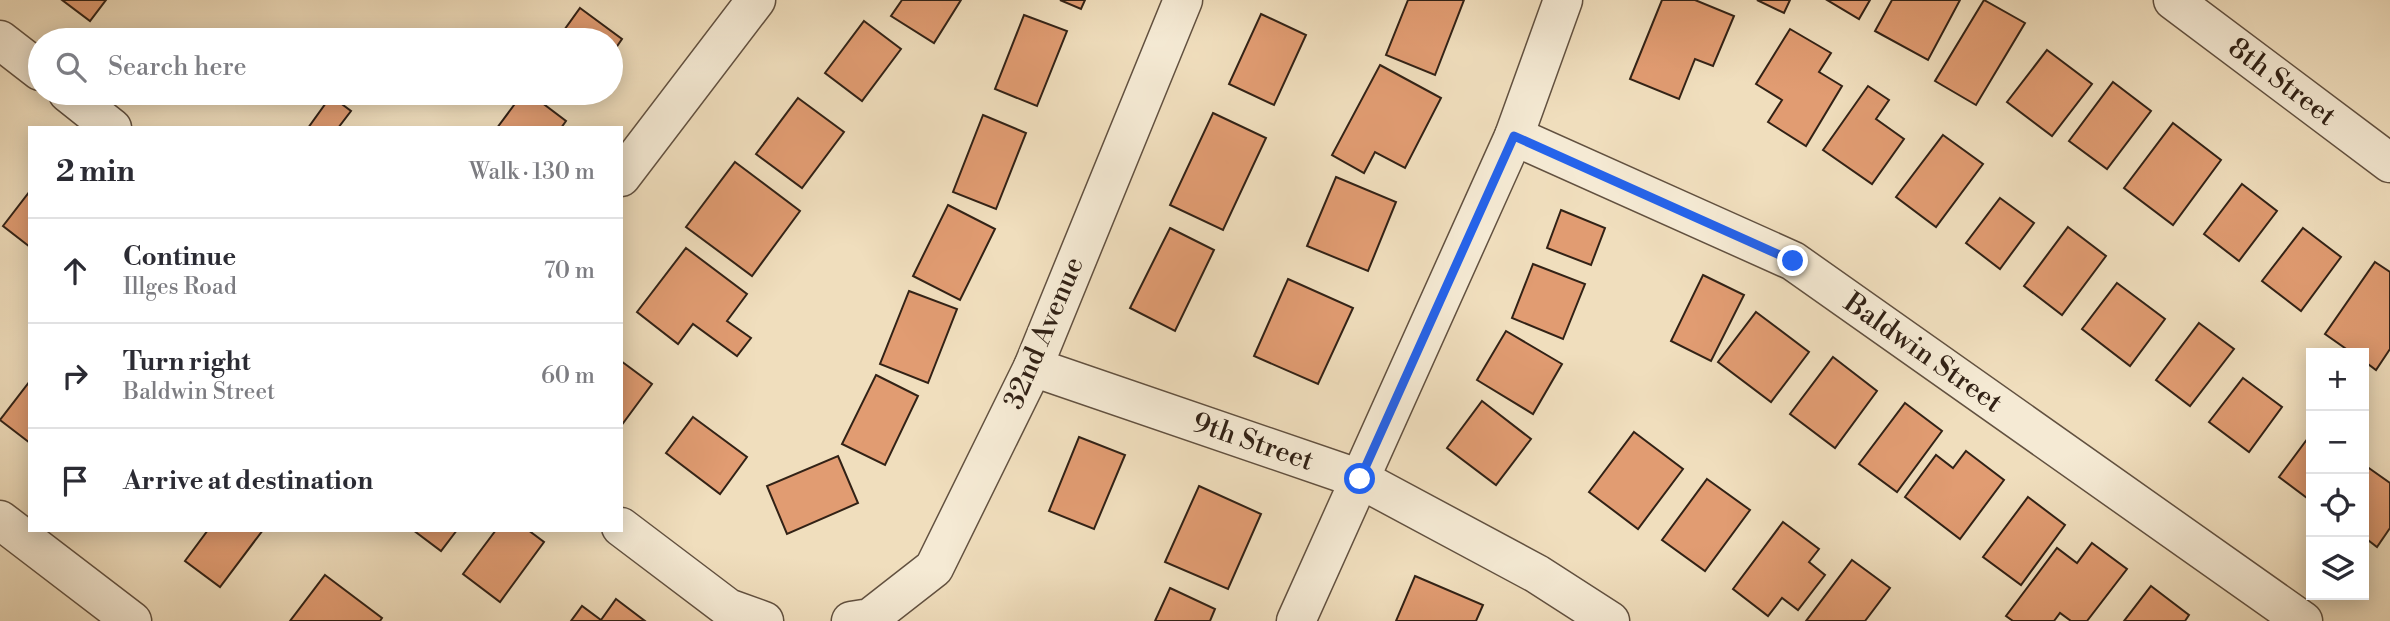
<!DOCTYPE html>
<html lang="en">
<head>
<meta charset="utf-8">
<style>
  :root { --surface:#fff; --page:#f7f7f7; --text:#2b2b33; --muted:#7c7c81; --line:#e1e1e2 }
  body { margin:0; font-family:"Libre Bodoni",serif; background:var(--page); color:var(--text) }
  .controls { position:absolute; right:21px; bottom:21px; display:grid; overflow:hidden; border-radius:0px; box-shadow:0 4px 18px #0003 }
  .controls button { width:63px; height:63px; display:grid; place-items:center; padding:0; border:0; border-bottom:2px solid var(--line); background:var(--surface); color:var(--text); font:35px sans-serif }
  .stop { position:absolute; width:21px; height:21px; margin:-16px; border:5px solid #2563eb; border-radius:50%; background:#fff }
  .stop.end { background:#2563eb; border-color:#fff; box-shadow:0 2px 7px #0008 }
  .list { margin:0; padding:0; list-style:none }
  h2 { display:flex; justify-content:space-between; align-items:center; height:91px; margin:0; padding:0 28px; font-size:30px }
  h2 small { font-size:23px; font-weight:400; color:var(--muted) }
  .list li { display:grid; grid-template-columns:46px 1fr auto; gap:21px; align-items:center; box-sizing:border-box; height:105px; padding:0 28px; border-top:2px solid var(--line) }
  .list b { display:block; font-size:26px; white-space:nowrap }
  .list p { margin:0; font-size:23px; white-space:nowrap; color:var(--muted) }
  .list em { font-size:23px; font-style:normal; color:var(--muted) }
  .icon { flex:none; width:38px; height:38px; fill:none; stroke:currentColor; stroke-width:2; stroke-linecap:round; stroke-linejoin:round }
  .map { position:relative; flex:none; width:2390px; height:621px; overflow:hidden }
  .search { position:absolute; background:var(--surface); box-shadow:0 4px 18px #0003; left:28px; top:28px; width:595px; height:77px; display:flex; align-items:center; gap:18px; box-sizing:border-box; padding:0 24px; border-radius:38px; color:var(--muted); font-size:26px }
  .panel { position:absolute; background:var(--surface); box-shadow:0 4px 18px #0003; left:28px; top:126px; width:595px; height:406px; border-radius:0px }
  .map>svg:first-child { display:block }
  .building { fill:#e19c72; stroke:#322216; stroke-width:2 }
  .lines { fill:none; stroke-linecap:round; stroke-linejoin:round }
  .minor-casing { stroke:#625140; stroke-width:41 }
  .minor { stroke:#f5ead4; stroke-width:38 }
  .route { stroke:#2563eb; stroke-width:9 }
  .labels { text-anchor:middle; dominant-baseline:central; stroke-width:7; stroke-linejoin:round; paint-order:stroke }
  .street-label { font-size:28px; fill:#322216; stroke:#f5ead4 }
</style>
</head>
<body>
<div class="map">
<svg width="2390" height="621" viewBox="0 0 2390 621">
  <rect width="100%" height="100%" fill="#f0debd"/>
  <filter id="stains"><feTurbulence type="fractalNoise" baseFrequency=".00286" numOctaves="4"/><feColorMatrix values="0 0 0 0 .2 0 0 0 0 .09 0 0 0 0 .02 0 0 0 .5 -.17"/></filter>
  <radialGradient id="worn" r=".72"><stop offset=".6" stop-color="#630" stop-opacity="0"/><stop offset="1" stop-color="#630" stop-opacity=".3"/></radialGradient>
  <!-- building -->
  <g class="building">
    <path d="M62,0H106L90,21Z"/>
    <path d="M902,0H961L934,43L891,16Z"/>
    <path d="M1060,0H1085L1081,9Z"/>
    <path d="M1408,0H1464L1435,75L1386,55Z"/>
    <path d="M1662,0H1695L1734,16L1713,66L1695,59L1679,99L1630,79Z"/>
    <path d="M1757,0H1790L1784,13Z"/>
    <path d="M1827,0H1870L1859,19Z"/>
    <path d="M1892,0H1960L1928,60L1875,31Z"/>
    <path d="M1984,0L2025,23L1976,105L1935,81Z"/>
    <path d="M580,8L622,39L611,55V40H557Z"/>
    <path d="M1261,14L1306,35L1274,105L1229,84Z"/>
    <path d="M1024,15L1067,31L1037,106L995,89Z"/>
    <path d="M864,21L901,49L862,101L825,73Z"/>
    <path d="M1790,29L1831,53L1819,72L1842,86L1806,146L1768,122L1782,100L1756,84Z"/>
    <path d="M2047,50L2092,84L2052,136L2007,102Z"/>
    <path d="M1380,65L1441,98L1405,168L1375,152L1364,173L1332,155Z"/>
    <path d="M2113,82L2151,111L2107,169L2069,141Z"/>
    <path d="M1868,86L1889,100L1876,119L1904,139L1872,184L1823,150Z"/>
    <path d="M523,93H529L566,121L561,128H497Z"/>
    <path d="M331,96L351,111L338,128H308Z"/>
    <path d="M798,98L844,132L802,188L756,154Z"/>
    <path d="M1213,113L1266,138L1223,230L1170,205Z"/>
    <path d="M983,115L1026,133L996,209L953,192Z"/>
    <path d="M2173,123L2221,160L2173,225L2124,188Z"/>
    <path d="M1943,135L1983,164L1936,227L1896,197Z"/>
    <path d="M735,162L800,211L752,276L686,227Z"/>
    <path d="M1336,177L1396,202L1368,271L1307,246Z"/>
    <path d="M2242,184L2277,211L2239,261L2204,234Z"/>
    <path d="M30,191V247L3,226Z"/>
    <path d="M2000,198L2034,223L2000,269L1966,243Z"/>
    <path d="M948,205L995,229L960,300L913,276Z"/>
    <path d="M1561,210L1605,228L1591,265L1547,248Z"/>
    <path d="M2068,227L2106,256L2062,315L2024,286Z"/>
    <path d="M1170,228L1214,250L1175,331L1130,308Z"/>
    <path d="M2303,228L2341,257L2301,311L2262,281Z"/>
    <path d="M686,248L747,294L727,321L751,338L737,356L693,324L678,344L637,312Z"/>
    <path d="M2375,262L2390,272V349L2376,370L2364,361V353H2352L2325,334Z"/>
    <path d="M1533,264L1585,284L1563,339L1512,318Z"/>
    <path d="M1703,275L1744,295L1711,361L1671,341Z"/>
    <path d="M1288,279L1353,308L1318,384L1254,356Z"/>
    <path d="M2117,283L2165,319L2130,366L2082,329Z"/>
    <path d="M909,291L957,309L928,383L880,364Z"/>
    <path d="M1756,312L1809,352L1771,402L1718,362Z"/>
    <path d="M2199,323L2234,349L2190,406L2156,380Z"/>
    <path d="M1506,331L1562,364L1533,414L1477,380Z"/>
    <path d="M1833,357L1877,391L1835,448L1790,414Z"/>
    <path d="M621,361L652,384L621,426Z"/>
    <path d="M876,375L918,396L885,465L842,444Z"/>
    <path d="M2243,378L2282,407L2249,452L2209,422Z"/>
    <path d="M30,381V443L0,420Z"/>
    <path d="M1482,401L1531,439L1496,485L1447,448Z"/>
    <path d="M1905,403L1942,431L1897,492L1859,464Z"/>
    <path d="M693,417L747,457L720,494L666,453Z"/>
    <path d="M1634,432L1683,469L1638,529L1589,492Z"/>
    <path d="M2311,434V501L2279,477Z"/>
    <path d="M1079,437L1125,455L1094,529L1049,511Z"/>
    <path d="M1966,451L2004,480L1960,539L1905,497L1936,455L1953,468Z"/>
    <path d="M838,456L858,503L787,534L767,486Z"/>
    <path d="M2366,466L2390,483V528L2377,547L2364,537V469Z"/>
    <path d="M1707,479L1750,510L1705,571L1662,540Z"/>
    <path d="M1199,486L1261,514L1228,589L1165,562Z"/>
    <path d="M2028,497L2065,525L2021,585L1983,557Z"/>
    <path d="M1783,522L1819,549L1809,562L1825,575L1798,610L1782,598L1768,616L1733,589Z"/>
    <path d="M208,530H263L220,587L185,561Z"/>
    <path d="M413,530H457L441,551Z"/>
    <path d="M496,530H528L544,542L500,602L463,574Z"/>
    <path d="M2092,543L2127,569L2087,621H2071L2060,613L2054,621H2013L2006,616L2057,548L2077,563Z"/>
    <path d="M1852,560L1890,588L1865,621H1806Z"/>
    <path d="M325,575L382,618L380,621H290Z"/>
    <path d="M1415,576L1483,605L1476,621H1396Z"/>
    <path d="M2151,586L2189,615L2185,621H2124Z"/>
    <path d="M1170,588L1215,609L1210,621H1155Z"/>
    <path d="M616,599L645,621H571L582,606L601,620Z"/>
  </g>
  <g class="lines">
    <defs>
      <g id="minor">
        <path d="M2173,0L2390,163"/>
        <path d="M0,40L40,71"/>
        <path d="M68,93L112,128"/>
        <path d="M1514,136L1793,261L2303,621"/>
        <path d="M621,177L756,0"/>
        <path d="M1033,367L1360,479L1537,574L1610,621"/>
        <path d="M0,520L132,621"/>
        <path d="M621,527L728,608L764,621"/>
        <path d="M851,621L870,618L934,568L1033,367L1183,0"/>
        <path d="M1296,621L1514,136L1563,0"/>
      </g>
    </defs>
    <!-- minor casing -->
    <use href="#minor" class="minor-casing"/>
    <!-- minor -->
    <use href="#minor" class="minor"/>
  </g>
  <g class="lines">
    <!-- route -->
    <path class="route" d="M1360,479L1514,136L1793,261"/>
  </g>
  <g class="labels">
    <!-- street labels -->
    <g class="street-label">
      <text transform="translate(2282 82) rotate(37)">8th Street</text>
      <text transform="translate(1044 333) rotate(-67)">32nd Avenue</text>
      <text transform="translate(1923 353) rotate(35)">Baldwin Street</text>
      <text transform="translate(1253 442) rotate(19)">9th Street</text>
    </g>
  </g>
  <rect width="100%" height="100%" filter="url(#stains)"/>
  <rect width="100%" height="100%" fill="url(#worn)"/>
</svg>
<div class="controls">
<button>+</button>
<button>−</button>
<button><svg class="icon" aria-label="locate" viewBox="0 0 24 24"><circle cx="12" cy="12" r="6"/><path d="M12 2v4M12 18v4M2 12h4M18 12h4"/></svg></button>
<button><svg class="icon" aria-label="layers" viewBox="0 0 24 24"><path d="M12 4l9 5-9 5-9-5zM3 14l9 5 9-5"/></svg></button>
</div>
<div class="stop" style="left:1360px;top:479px"></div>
<div class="stop end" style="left:1793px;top:261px"></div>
<div class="search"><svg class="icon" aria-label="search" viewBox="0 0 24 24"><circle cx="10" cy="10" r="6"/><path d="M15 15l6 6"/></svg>Search here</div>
<section class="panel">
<h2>2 min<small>Walk · 130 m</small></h2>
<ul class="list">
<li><svg class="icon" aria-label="ahead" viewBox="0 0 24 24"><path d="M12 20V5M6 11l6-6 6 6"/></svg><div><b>Continue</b><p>Illges Road</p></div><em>70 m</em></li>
<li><svg class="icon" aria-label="right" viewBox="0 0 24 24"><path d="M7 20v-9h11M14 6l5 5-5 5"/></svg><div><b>Turn right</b><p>Baldwin Street</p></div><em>60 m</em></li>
<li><svg class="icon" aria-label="arrive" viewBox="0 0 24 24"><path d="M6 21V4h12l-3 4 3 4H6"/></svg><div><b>Arrive at destination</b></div></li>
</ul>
</section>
</div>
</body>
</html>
